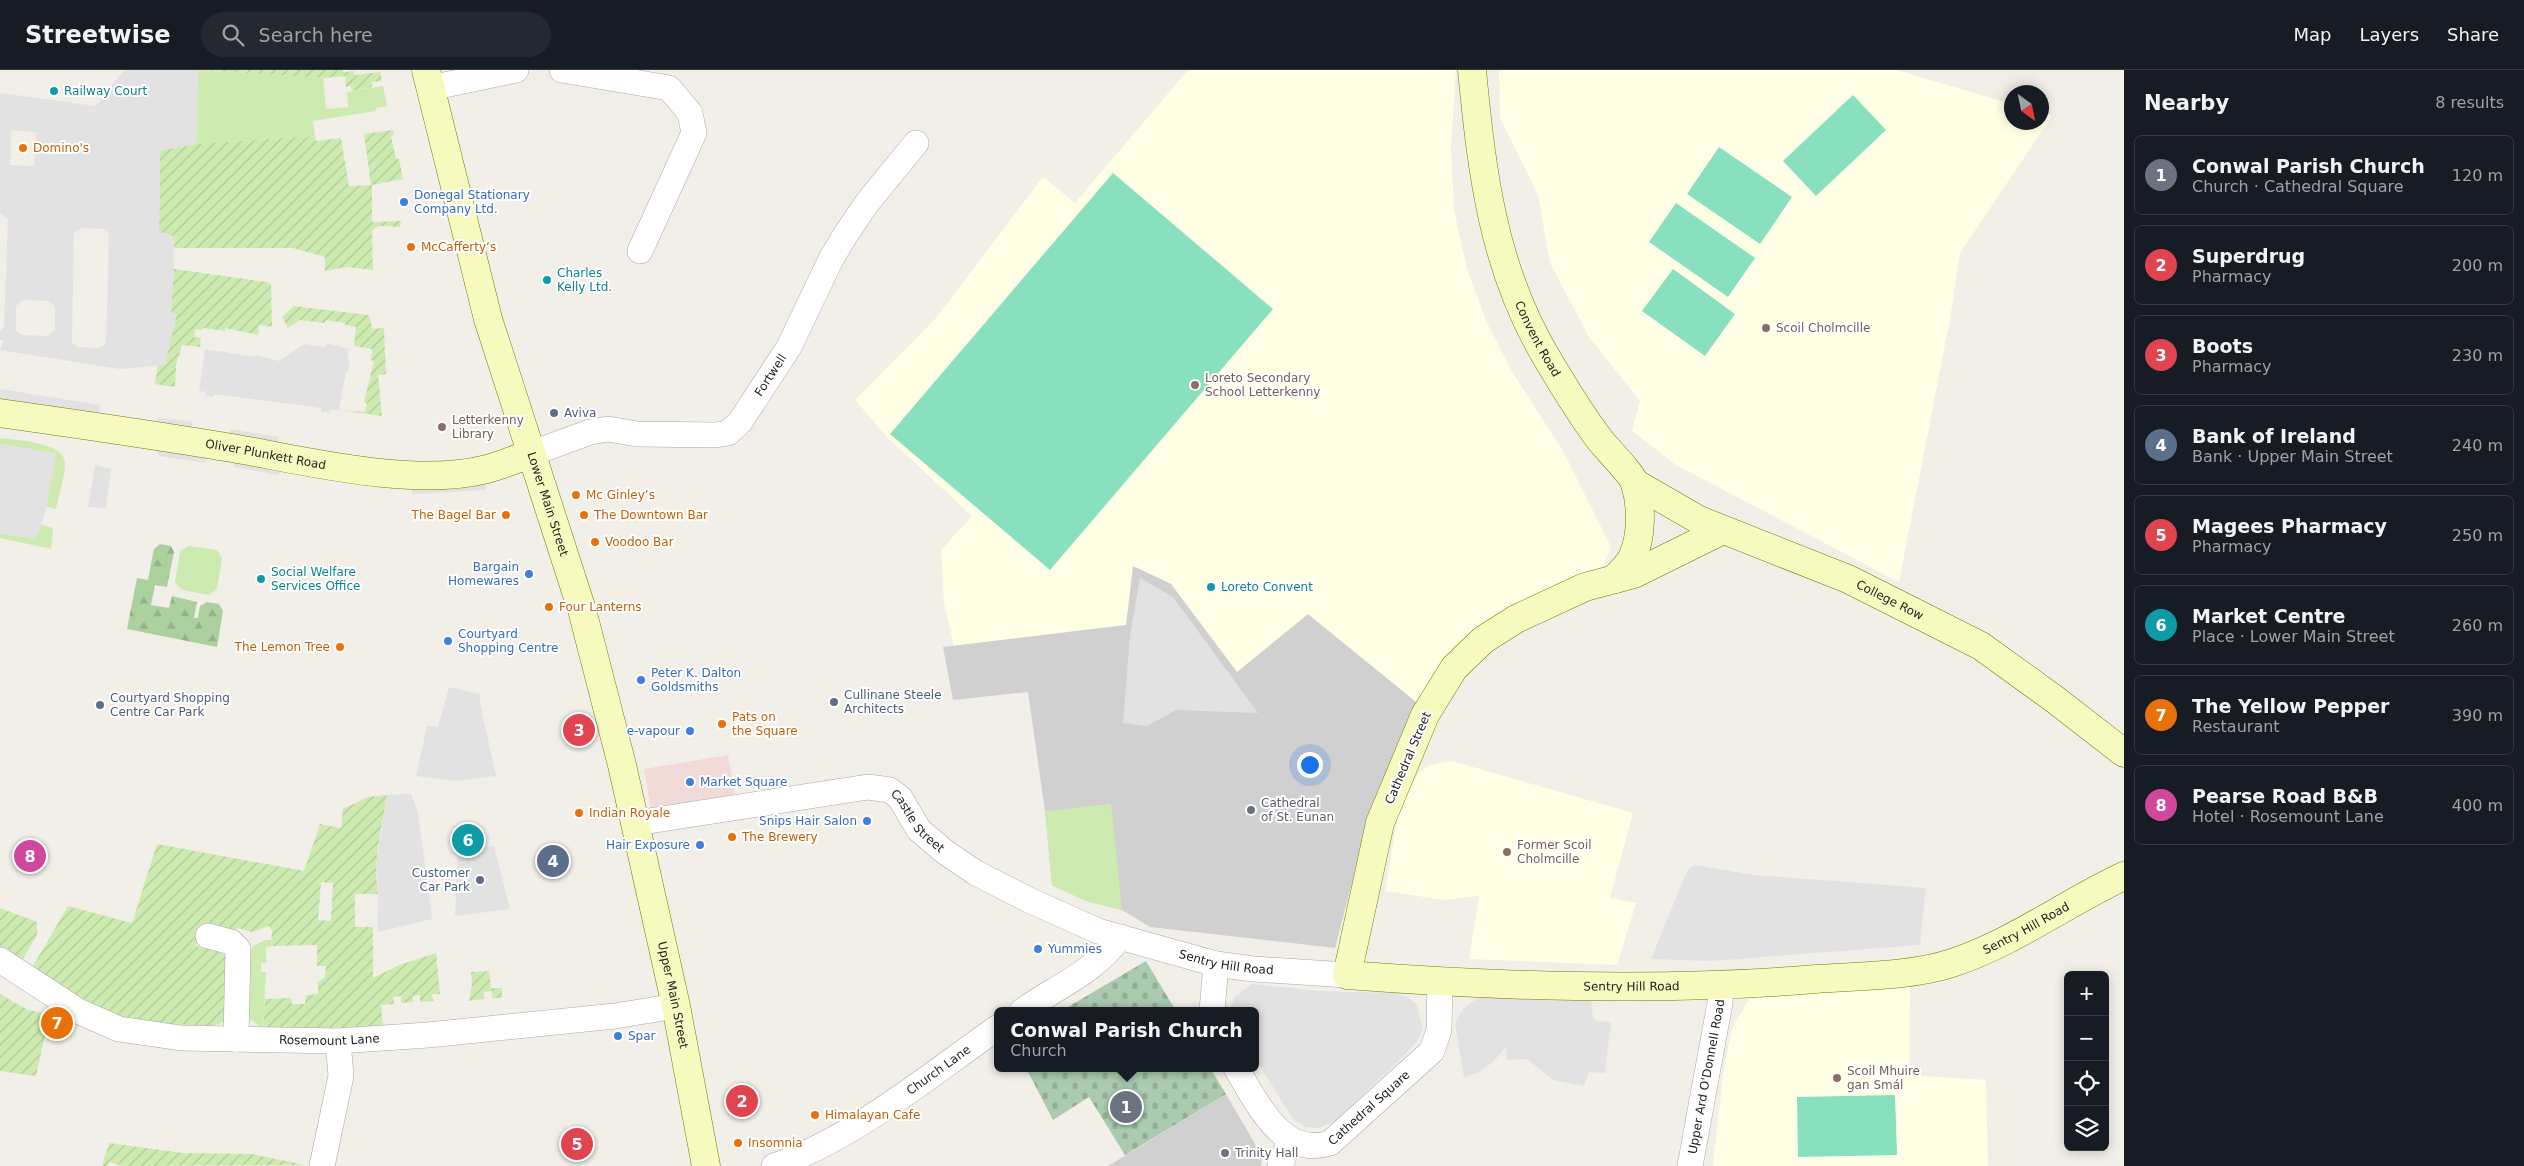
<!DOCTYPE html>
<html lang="en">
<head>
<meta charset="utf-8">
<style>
  :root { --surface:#171b24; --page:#242831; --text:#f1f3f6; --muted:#9ea1a6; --line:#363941; --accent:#d40000 }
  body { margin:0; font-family:"DejaVu Sans",sans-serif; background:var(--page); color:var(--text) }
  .controls { position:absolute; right:15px; bottom:15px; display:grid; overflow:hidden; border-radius:8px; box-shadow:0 2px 12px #0003 }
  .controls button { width:45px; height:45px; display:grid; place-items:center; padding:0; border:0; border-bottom:1px solid var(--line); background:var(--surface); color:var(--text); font:25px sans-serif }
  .compass { position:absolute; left:2004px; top:15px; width:45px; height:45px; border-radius:50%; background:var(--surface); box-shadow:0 2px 12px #0003; rotate:147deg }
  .you { position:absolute; left:1309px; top:694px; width:18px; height:18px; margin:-12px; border:4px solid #fff; border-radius:50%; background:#1a73e8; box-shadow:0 0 0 8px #1a73e833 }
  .badge { display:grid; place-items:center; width:32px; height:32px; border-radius:50%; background:var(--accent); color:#fff; font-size:16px; font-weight:700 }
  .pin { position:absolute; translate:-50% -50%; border:2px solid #fff; box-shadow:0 1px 5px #0006 }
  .popup { position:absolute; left:994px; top:937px; width:265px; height:65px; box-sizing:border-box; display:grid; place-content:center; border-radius:8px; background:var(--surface); filter:drop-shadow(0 1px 4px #0005); font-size:16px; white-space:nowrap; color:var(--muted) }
  .popup b { font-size:19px; color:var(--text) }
  .popup::after { content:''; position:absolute; left:50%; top:100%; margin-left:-10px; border:10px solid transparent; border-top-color:var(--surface) }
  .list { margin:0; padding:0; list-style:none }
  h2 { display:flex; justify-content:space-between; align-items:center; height:65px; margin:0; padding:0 20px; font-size:21px }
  h2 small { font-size:16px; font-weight:400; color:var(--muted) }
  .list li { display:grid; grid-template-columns:32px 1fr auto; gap:15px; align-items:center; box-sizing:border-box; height:80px; margin:0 10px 10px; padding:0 10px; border:1px solid var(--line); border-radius:8px }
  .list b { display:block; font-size:19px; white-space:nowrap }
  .list p { margin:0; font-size:16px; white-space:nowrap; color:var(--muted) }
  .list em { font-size:16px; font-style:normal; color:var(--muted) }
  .icon { flex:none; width:28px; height:28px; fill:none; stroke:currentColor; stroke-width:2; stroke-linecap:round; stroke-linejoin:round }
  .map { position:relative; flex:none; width:2124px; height:1096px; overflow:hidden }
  header { display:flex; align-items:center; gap:30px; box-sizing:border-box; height:70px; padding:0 25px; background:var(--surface); border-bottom:1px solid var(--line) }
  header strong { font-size:24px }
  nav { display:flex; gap:28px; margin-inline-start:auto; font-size:18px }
  .search { width:350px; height:45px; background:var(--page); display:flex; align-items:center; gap:12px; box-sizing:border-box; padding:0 18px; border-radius:28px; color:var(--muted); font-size:19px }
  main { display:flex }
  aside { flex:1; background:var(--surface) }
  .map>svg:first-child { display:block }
  .commercial { fill:#f2dad9 }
  .education { fill:#ffffe5 }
  .religious { fill:#d0d0d0 }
  .grass { fill:#cdebb0 }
  .forest { fill:url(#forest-firs) }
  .cemetery { fill:url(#cemetery-stones) }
  .garden { fill:url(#garden-furrows); fill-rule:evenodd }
  .pitch { fill:#88e0be }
  .parking { fill:#e2e2e2; fill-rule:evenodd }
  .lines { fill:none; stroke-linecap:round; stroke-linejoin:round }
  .street-casing { stroke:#a9a9a9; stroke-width:26 }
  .secondary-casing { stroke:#707d05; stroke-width:29 }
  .street { stroke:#fff; stroke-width:25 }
  .secondary { stroke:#f7fabf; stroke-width:28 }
  .culture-dot { fill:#0f9aa8; stroke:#fff; stroke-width:2 }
  .food-dot { fill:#e8710a; stroke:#fff; stroke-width:2 }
  .shop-dot { fill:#3f7fe0; stroke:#fff; stroke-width:2 }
  .education-dot { fill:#8d6e63; stroke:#fff; stroke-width:2 }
  .service-dot { fill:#5c6f8a; stroke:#fff; stroke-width:2 }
  .worship-dot { fill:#6b7280; stroke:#fff; stroke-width:2 }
  .labels { text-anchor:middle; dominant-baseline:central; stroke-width:4; stroke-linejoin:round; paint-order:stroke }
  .culture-label { font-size:12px; fill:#0d838f; stroke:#fff; text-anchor:start }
  .food-label { font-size:12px; fill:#c56008; stroke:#fff; text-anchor:start }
  .shop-label { font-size:12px; fill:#366cbe; stroke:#fff; text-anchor:start }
  .education-label { font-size:12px; fill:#785e54; stroke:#fff; text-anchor:start }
  .street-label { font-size:12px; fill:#222; stroke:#fff }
  .service-label { font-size:12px; fill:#4e5e75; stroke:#fff; text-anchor:start }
  .worship-label { font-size:12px; fill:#5b616d; stroke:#fff; text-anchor:start }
</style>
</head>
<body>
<header>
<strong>Streetwise</strong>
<div class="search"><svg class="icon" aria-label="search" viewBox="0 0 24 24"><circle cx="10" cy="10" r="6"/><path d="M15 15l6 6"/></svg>Search here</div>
<nav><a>Map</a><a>Layers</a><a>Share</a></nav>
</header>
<main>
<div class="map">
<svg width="2124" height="1096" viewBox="0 0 2124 1096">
  <defs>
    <pattern id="forest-firs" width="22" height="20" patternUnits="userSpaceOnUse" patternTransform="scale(1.25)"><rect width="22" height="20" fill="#add19e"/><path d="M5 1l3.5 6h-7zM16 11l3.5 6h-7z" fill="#95b388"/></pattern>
    <pattern id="cemetery-stones" width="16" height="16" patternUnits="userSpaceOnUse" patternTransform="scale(1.25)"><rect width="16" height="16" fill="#aacbaf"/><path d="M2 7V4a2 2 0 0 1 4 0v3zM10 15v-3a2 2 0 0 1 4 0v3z" fill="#92ae96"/></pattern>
    <pattern id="garden-furrows" width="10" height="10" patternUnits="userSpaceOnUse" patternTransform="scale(1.25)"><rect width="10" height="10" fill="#cdebb0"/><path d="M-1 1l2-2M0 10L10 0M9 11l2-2" fill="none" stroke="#b0c997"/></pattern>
  </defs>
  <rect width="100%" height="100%" fill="#f2efe9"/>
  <!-- commercial -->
  <path class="commercial" d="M728,685L735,725L651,739L644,699Z"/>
  <!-- education -->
  <g class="education">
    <path d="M1188,0H1456L1451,77L1454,140L1467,199L1487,253L1511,300L1563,381L1611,477L1603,496L1583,509L1507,544L1421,636L1237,603L1171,514L1134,496L1126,555L954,576L944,533L941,480L972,446L887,367L855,330L936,248L1043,107L1075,133Z"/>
    <path d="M1499,0H1897L2011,34L2012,52H2042V43L2052,46L1960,183L1950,249L1899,512L1676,395L1632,361L1640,331L1589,267L1550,193L1538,125L1500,48Z"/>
    <path d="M1452,691L1633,743L1610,828L1636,833L1617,895L1469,889L1479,826L1444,830L1385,821L1401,729L1420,702L1429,695Z"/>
    <path d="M1910,917L1909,1005L1986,1010L1988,1096H1713L1724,997L1732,959L1750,927Z"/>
  </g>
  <!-- religious -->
  <g class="religious">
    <path d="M1133,496L1171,514L1237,602L1308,544L1421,636L1371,740L1335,878L1150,857L1122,840L1086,831L1052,815L1045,741L1028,622L953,630L943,577L1126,555Z"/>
    <path d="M1226,1024L1262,1086L1261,1096H1108Z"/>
  </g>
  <!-- grass -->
  <g class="grass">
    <path d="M198,0L323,8L326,39L348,37L347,22L383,16L387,36L376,38V41L313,51L315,66L196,74Z"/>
    <path d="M0,368C15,370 65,372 65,393C65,407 59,424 56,439L46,436L56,384L0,374Z"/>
    <path d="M39,454L53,458L51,479L0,468V463L36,469Z"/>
    <path d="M189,476L217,480L222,488L217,519L209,525L182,520L175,512L180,481Z"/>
    <path d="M1111,734L1122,840L1086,831L1052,815L1045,741Z"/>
    <path d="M265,870H271V876L266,877V893H261V902H266L263,963L260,957L248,947V885L253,876Z"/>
  </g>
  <!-- forest -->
  <path class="forest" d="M160,474L171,476L174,482L167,517L155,515L151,535L169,538L172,526L197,532L194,548H198L200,536L207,532L219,534L223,541L217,577L127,559L137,508L148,510L154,479Z"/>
  <!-- cemetery -->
  <g class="cemetery">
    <path d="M1146,891L1176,941H1061Z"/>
    <path d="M1026,998H1210L1226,1024L1125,1085L1089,1027L1053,1050Z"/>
  </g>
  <!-- garden -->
  <g class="garden">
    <path d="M200,0H343V2L354,1L355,5L380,2L382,11L372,12V17L352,21L351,16L346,17L345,6L323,8Z"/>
    <path d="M393,60L394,65L391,66L396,89H399L403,109L372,115V152L401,151L400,157L379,156L372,161L373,200L347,197L325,201V187L293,178H174L173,166L159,162L160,80L196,74L315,66L316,71L341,68L349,116L371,115L364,64Z"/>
    <path d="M174,199L267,212L271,215L272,257L259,255L258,265L225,258V261L203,258L202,260L195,259L194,267L201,268L200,277L182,275L176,295L175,317L155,314L158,295H165L176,244L171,243Z"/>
    <path d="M294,236L368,245L370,248L372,259L384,258L386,304L378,305L382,346L339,340L365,342L367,333L364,332L374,291L371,290L372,279L354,276L356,257L345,255V253L326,250L325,253L299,250L288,258L282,247Z"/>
    <path d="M387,725C383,753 371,797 379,824H355V857H373V908L399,895L436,883L440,924H432L433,931L420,932V925L413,926V932L401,933V926L393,927L394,934L381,935L383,957L263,963L265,929L291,928L292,934H305L306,925L318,924V912L325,907L326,896H317V875L271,876L272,861L269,856L252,862L237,858L236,862L202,856L196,876L216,880L228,887L226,950L219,954L209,956L120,952L30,901L68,836L132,853L157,774L304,801L320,754L341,758L343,739L368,727ZM321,812L333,813L331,851L318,850Z"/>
    <path d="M0,838L37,852V865L20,894L0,882Z"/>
    <path d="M489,901L491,918H502V928H492V921L484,922V929L469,931L472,915L471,902Z"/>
    <path d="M0,924L28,940L40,942L48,951L36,1006L0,1001Z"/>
    <path d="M109,1073L183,1083L251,1084L305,1095L122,1096L109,1092L108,1096H102Z"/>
  </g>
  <!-- pitch -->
  <g class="pitch">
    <path d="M1853,25L1886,60L1816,126L1783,91Z"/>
    <path d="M1719,77L1792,127L1760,174L1687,124Z"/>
    <path d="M1113,103L1273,239L1050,500L890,364Z"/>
    <path d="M1676,133L1755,188L1728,227L1649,172Z"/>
    <path d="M1673,199L1735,244L1705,286L1642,241Z"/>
    <path d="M1895,1025L1897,1085L1798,1087L1797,1027Z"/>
  </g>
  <!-- parking -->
  <g class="parking">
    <path d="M124,0H198L196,74L160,81L159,162L173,166L174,199L171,242L177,244L165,295L120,299L0,280L4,270H0V261L4,257L8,149L0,143V23L96,36ZM11,60L36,62L34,96L10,95ZM83,158L103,159L109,164L106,274L98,278L77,277L72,273L74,163ZM23,230L48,231L55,236V260L47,266L22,265L16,260V236Z"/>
    <path d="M327,273L349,279L347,291H350L348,302H346L339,340L330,339L329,343L321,342V338L215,324L214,327L206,326V322L199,321L205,280L228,282V283L255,287V285L279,291L304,274L326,277Z"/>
    <path d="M0,319L100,335L98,357L0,343Z"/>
    <path d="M158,347L193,352L191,371L212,375L205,393L159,386L151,365H155Z"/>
    <path d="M230,359L279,367L276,386L290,389L278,405L234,397L230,378H228Z"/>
    <path d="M0,374L56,384L45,443L36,469L0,463Z"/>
    <path d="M95,395L111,399L106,438L88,437Z"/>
    <path d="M486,399V420L413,424L408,404Z"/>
    <path d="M1140,508L1173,527L1258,643L1176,640L1147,656L1123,653L1130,565Z"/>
    <path d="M449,617L480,624V632L496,706L455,711L416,706L427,656L438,657Z"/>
    <path d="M411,724L418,742L432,849L378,862L377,790L387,725Z"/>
    <path d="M494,776L510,839L455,846L458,781Z"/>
    <path d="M1694,795L1754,805L1926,818L1920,875L1710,891L1651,889L1687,801Z"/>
    <path d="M1252,914L1318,921L1395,923L1408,927L1417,935L1423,959L1417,971L1404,986L1335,1051L1319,1058L1305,1057L1293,1049L1255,988V941H1230L1235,926Z"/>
    <path d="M1484,928L1591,930L1593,948L1596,951L1611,952L1605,1003L1589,1002L1584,1016L1553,1010L1527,989L1507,990L1506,977L1492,993L1479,1002L1464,1008L1455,954L1463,939L1476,929Z"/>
  </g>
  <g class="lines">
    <defs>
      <g id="street">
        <path d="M562,0L669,18L690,43L694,63L640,181"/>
        <path d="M430,18L516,0"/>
        <path id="s1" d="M530,384L590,362L608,359L637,364L715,365L728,363L740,352L789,277L831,189L846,164L867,133L916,73"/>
        <path id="s2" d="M636,753L868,717L890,720L900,728L919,760L945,782L976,803L1029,830L1098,861L1216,894L1253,899L1347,905"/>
        <path d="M208,866L231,872L238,879L236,969"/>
        <path id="s3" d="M0,890L78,941L119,959L181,968L338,971L428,965L615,946L676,936"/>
        <path d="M1022,941C1056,917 1095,902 1120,867"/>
        <path d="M1212,941L1216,894"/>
        <path id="s4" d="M1236,998C1257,1032 1282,1089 1330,1073L1432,981L1439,960L1440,912"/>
        <path d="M322,1096L341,1006L338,971"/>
        <path id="s5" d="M774,1096C851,1070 930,1005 997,958"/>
        <path d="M1280,1096L1290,1071"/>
        <path id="s6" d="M1690,1096L1720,933L1721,915"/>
      </g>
      <g id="secondary">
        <path id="s7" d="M426,0L488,249L582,540L622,695L676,936L706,1096"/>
        <path id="s8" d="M1472,0C1482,104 1493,199 1548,290C1564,317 1581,345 1600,370C1607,379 1633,405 1635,414C1642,436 1642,467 1632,488C1628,496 1620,502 1615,509"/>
        <path id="s9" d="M0,343C78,354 155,365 232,378C307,391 414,418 487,399C502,395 516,389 530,384"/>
        <path id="s10" d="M1635,413L1699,450L1848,509L1981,576L2053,628L2124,683"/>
        <path id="s11" d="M1723,460L1634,504L1585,517L1516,549L1483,570L1454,598L1425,645L1380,753L1347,905C1503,917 1661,922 1816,909C1858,906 1913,906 1952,893C2013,873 2066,833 2124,806"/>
      </g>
    </defs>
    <!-- street casing -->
    <use href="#street" class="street-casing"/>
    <!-- secondary casing -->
    <use href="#secondary" class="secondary-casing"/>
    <!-- street -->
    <use href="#street" class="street"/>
    <!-- secondary -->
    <use href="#secondary" class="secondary"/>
  </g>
  <!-- markers -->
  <g class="culture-dot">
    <circle cx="54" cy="21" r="5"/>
    <circle cx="547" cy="210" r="5"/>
    <circle cx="261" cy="509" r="5"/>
    <circle cx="1211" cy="517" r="5"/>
  </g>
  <g class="food-dot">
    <circle cx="23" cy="78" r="5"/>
    <circle cx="411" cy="177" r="5"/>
    <circle cx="576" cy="425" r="5"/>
    <circle cx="506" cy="445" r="5"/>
    <circle cx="584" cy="445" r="5"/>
    <circle cx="595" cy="472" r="5"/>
    <circle cx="549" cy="537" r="5"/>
    <circle cx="340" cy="577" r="5"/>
    <circle cx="722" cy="654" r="5"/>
    <circle cx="579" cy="743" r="5"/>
    <circle cx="732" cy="767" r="5"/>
    <circle cx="815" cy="1045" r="5"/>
    <circle cx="738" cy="1073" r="5"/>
  </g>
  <g class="shop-dot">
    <circle cx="404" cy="132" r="5"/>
    <circle cx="529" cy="504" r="5"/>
    <circle cx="448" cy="571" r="5"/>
    <circle cx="641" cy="610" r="5"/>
    <circle cx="690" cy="661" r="5"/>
    <circle cx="690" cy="712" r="5"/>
    <circle cx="867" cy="751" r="5"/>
    <circle cx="700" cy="775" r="5"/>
    <circle cx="1038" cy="879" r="5"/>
    <circle cx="618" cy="966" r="5"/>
  </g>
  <g class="education-dot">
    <circle cx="1766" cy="258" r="5"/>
    <circle cx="1195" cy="315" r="5"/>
    <circle cx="442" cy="357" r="5"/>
    <circle cx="1507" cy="782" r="5"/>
    <circle cx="1837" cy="1008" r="5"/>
  </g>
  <g class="service-dot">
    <circle cx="554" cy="343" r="5"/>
    <circle cx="834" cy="632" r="5"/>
    <circle cx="100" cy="635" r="5"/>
    <circle cx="480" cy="810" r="5"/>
  </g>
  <g class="worship-dot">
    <circle cx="1251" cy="740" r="5"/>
    <circle cx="1225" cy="1083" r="5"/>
  </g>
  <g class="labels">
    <!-- culture labels -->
    <g class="culture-label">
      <text x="64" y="21">Railway Court</text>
      <text x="557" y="203">Charles<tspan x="557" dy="14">Kelly Ltd.</tspan></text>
      <text x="271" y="502">Social Welfare<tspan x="271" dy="14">Services Office</tspan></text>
      <text x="1221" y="517">Loreto Convent</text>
    </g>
    <!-- food labels -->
    <g class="food-label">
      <text x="33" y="78">Domino's</text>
      <text x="421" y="177">McCafferty’s</text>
      <text x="586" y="425">Mc Ginley’s</text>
      <text x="496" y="445" text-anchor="end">The Bagel Bar</text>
      <text x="594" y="445">The Downtown Bar</text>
      <text x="605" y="472">Voodoo Bar</text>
      <text x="559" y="537">Four Lanterns</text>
      <text x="330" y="577" text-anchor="end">The Lemon Tree</text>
      <text x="732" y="647">Pats on<tspan x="732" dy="14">the Square</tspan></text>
      <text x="589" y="743">Indian Royale</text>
      <text x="742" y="767">The Brewery</text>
      <text x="825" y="1045">Himalayan Cafe</text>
      <text x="748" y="1073">Insomnia</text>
    </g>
    <!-- shop labels -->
    <g class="shop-label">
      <text x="414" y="125">Donegal Stationary<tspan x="414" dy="14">Company Ltd.</tspan></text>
      <text x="519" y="497" text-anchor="end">Bargain<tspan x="519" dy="14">Homewares</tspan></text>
      <text x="458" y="564">Courtyard<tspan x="458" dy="14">Shopping Centre</tspan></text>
      <text x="651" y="603">Peter K. Dalton<tspan x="651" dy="14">Goldsmiths</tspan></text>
      <text x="680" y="661" text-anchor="end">e-vapour</text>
      <text x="700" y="712">Market Square</text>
      <text x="857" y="751" text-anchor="end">Snips Hair Salon</text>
      <text x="690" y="775" text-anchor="end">Hair Exposure</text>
      <text x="1048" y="879">Yummies</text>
      <text x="628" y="966">Spar</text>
    </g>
    <!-- education labels -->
    <g class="education-label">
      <text x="1776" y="258">Scoil Cholmcille</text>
      <text x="1205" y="308">Loreto Secondary<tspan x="1205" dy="14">School Letterkenny</tspan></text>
      <text x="452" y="350">Letterkenny<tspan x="452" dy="14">Library</tspan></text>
      <text x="1517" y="775">Former Scoil<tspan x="1517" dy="14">Cholmcille</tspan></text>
      <text x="1847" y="1001">Scoil Mhuire<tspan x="1847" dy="14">gan Smál</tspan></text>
    </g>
    <!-- street labels -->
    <g class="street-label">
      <text stroke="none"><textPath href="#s8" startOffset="279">Convent Road</textPath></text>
      <text stroke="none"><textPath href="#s1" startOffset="275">Fortwell</textPath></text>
      <text stroke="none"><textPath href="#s9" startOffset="269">Oliver Plunkett Road</textPath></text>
      <text stroke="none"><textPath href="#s7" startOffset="451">Lower Main Street</textPath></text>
      <text stroke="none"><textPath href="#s10" startOffset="281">College Row</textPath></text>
      <text transform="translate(1408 688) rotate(-67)">Cathedral Street</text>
      <text stroke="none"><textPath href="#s2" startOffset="299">Castle Street</textPath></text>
      <text stroke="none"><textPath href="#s11" startOffset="1322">Sentry Hill Road</textPath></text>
      <text stroke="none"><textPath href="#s2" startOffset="646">Sentry Hill Road</textPath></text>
      <text stroke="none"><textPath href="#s11" startOffset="918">Sentry Hill Road</textPath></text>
      <text stroke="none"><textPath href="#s7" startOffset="958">Upper Main Street</textPath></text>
      <text stroke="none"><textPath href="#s3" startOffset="349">Rosemount Lane</textPath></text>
      <text stroke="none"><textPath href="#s5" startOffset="191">Church Lane</textPath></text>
      <text stroke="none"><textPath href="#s6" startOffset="91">Upper Ard O'Donnell Road</textPath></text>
      <text stroke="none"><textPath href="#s4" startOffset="184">Cathedral Square</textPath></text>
    </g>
    <!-- service labels -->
    <g class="service-label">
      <text x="564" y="343">Aviva</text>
      <text x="844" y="625">Cullinane Steele<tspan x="844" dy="14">Architects</tspan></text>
      <text x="110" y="628">Courtyard Shopping<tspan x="110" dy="14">Centre Car Park</tspan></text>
      <text x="470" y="803" text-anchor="end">Customer<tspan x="470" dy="14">Car Park</tspan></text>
    </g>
    <!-- worship labels -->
    <g class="worship-label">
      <text x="1261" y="733">Cathedral<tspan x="1261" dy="14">of St. Eunan</tspan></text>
      <text x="1235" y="1083">Trinity Hall</text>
    </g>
  </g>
</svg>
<div class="controls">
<button>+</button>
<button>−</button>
<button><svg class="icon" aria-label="locate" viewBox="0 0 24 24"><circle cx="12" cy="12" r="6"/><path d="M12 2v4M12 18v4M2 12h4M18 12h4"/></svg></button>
<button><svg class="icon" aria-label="layers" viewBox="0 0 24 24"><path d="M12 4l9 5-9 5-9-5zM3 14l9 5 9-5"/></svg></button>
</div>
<svg class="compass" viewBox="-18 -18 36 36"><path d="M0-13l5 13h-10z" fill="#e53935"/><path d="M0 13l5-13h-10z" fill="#9ea1a6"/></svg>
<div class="you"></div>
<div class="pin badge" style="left:1126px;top:1037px;background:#6b7280">1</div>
<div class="popup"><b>Conwal Parish Church</b>Church</div>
<div class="pin badge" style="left:742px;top:1031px;background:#e0444e">2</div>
<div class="pin badge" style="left:579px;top:660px;background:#e0444e">3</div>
<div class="pin badge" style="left:553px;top:791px;background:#5c6f8a">4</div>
<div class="pin badge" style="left:577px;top:1074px;background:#e0444e">5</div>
<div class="pin badge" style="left:468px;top:770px;background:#0f9aa8">6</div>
<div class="pin badge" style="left:57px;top:953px;background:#e8710a">7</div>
<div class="pin badge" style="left:30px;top:786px;background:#d1479c">8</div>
</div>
<aside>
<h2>Nearby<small>8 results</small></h2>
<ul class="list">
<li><span class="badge" style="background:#6b7280">1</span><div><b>Conwal Parish Church</b><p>Church · Cathedral Square</p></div><em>120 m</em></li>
<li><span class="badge" style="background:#e0444e">2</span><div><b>Superdrug</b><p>Pharmacy</p></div><em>200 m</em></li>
<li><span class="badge" style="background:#e0444e">3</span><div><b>Boots</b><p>Pharmacy</p></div><em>230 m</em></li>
<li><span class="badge" style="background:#5c6f8a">4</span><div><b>Bank of Ireland</b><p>Bank · Upper Main Street</p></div><em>240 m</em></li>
<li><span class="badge" style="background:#e0444e">5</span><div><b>Magees Pharmacy</b><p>Pharmacy</p></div><em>250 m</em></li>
<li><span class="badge" style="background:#0f9aa8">6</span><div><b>Market Centre</b><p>Place · Lower Main Street</p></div><em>260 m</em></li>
<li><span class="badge" style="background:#e8710a">7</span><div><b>The Yellow Pepper</b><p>Restaurant</p></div><em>390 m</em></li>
<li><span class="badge" style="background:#d1479c">8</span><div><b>Pearse Road B&amp;B</b><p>Hotel · Rosemount Lane</p></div><em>400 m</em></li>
</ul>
</aside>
</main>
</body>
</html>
